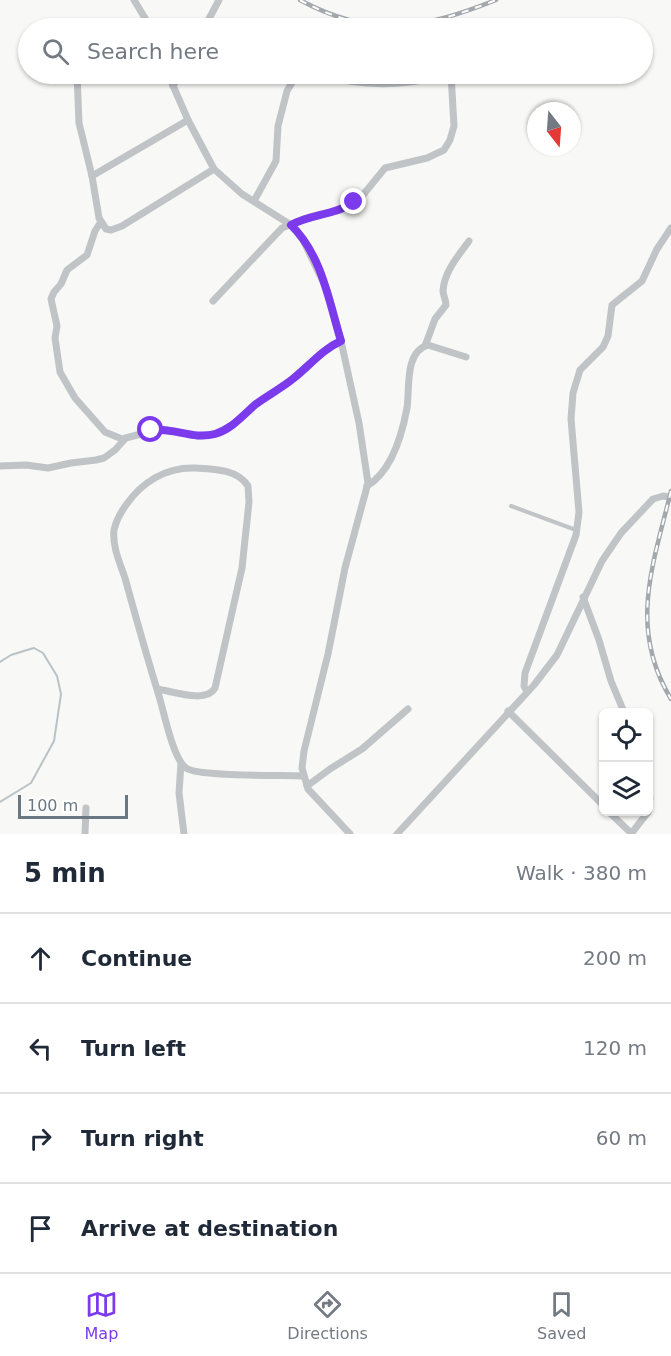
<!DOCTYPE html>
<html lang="en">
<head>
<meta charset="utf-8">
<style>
  :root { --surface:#fff; --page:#f2f2f3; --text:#1f2937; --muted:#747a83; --line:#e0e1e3; --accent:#7c3aed }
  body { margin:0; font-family:"DejaVu Sans",sans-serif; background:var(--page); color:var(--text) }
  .controls { position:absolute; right:18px; bottom:18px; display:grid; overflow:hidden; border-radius:9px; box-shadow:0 2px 4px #0004 }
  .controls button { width:54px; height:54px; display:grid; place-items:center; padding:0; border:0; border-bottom:2px solid var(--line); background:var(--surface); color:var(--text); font:30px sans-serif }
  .compass { position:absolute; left:527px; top:102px; width:54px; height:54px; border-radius:50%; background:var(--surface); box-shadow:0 2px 4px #0004; rotate:163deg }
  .scale { position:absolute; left:18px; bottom:15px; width:110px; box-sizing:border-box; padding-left:6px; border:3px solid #6a7884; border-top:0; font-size:16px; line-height:21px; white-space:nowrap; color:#6a7884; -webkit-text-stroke:4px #fff; paint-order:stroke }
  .stop { position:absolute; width:18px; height:18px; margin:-14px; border:4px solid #7c3aed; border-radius:50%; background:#fff }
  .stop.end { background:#7c3aed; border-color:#fff; box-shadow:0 2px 6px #0008 }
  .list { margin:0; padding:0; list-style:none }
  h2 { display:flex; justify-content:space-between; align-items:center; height:78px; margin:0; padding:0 24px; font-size:26px }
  h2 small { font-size:20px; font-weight:400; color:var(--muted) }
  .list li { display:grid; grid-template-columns:39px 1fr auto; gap:18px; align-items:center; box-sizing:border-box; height:90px; padding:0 24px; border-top:2px solid var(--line) }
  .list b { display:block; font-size:22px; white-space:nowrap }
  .list em { font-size:20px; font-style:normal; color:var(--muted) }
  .icon { flex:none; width:33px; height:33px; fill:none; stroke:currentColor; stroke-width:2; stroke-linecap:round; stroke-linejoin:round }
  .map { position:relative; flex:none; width:671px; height:834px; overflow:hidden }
  .search { position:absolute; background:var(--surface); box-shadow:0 2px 4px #0004; left:18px; right:18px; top:18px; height:66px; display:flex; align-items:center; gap:15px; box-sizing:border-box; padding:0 21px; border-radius:33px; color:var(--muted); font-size:22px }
  .sheet { height:438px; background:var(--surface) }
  nav { display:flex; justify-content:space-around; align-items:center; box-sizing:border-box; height:84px; border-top:2px solid var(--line); background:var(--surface); font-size:16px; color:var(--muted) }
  nav a { display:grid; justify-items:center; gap:3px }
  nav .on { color:var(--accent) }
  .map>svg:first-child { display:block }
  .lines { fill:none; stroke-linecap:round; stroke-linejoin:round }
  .stream { stroke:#b9c3c7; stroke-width:2 }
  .lane { stroke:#c0c4c7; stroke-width:4 }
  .street { stroke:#c0c4c7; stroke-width:7 }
  .rail-casing { stroke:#a2a8ad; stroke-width:4.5 }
  .rail { stroke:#fff; stroke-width:2; stroke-dasharray:7; stroke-linecap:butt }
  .route { stroke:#7c3aed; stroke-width:8 }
</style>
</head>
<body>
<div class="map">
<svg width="671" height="834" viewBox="0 0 671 834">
  <rect width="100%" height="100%" fill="#f8f8f6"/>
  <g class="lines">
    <!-- stream -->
    <path class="stream" d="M0,662L11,655L27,650L34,648L43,653L57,676L61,694L54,741L31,783L0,802"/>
    <!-- lane -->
    <path class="lane" d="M511,506L576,530"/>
    <!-- street -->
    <g class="street">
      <path d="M134,0L151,28"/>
      <path d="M60,23L64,28"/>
      <path d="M204,28L219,0"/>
      <path d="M77,74L79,123L92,176L99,218L106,229L111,230L122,226L214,169"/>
      <path d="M168,74L188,120L214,169L242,194L291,225L303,240L327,290L341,341L359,423L368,483L345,568L328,654L304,751L302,768L308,789L350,834"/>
      <path d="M318,74C365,88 404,86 450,74"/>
      <path d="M173,86L180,74"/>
      <path d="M92,176L188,120"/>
      <path d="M254,201L276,161L278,126L287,91L293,81L304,74"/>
      <path d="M100,223L95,231L87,255L67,270L61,284L54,292L51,299L57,326L55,338L60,372L75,398L105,432L122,439L160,429L199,436L215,434L234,424L255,405L292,379L328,348L341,341"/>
      <path d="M213,301L282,228L304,219L341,210L363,195L385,168L427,158L444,150L450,140L454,126L451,74"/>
      <path d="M425,346L435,319L446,305C446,300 443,295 443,291C444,272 458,256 469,241"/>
      <path d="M0,466L26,465L48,468L71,463L96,460L104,458L115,450L125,439"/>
      <path d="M367,486C392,471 402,435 407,408C410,389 404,352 428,345L466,357"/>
      <path d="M583,597L599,640L611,681L624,712"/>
      <path d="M157,689C172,691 206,704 215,688L242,568L249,502L248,486C237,469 213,469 195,468C166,467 142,482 126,505C121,512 116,521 114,530C112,546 120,563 125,578C136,618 147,657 159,696C164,712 173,759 186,768C198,777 283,775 303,776"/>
      <path d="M527,692L524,686L525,673L576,535L579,512L571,419L573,393L580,370L603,347L608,336L612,305L642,281L657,249L671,228"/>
      <path d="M508,711L604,806"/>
      <path d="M181,763L179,793L184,834"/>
      <path d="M307,786L330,769L362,749L408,709"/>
      <path d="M648,792L650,798L648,809"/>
      <path d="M609,812L632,834"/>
      <path d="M85,834L86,808"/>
      <path d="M397,834L534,685L557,655L602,561L621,533L653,499L663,496L671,497"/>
      <path d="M631,834L648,812"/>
    </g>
    <defs>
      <g id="rail">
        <path d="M300,0C372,39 423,29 496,0"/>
        <path d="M671,491C653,565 628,628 671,699"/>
      </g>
    </defs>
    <!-- rail casing -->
    <use href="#rail" class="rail-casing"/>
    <!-- rail -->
    <use href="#rail" class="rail"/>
  </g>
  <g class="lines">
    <!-- route -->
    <path class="route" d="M151,430C173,427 193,440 215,434C232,429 243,415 256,404C268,395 282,388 294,378C310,365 323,349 341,341C329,302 322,255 291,225C311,214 335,215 354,202"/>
  </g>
</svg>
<div class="controls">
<button><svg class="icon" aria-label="locate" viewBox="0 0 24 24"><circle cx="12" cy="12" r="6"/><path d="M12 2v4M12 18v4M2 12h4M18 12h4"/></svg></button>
<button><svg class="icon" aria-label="layers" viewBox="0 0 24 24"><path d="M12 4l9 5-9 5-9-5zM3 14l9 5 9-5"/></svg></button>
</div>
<svg class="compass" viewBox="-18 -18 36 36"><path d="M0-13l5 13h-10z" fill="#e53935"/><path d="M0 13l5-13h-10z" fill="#747a83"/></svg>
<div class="scale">100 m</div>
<div class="stop" style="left:151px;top:430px"></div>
<div class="stop end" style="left:354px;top:202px"></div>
<div class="search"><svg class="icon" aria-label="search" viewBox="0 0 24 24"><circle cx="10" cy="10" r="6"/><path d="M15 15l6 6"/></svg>Search here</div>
</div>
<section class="sheet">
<h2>5 min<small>Walk · 380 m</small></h2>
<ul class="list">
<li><svg class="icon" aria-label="ahead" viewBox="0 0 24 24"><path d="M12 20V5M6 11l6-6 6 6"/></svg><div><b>Continue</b></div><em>200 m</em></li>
<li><svg class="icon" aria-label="left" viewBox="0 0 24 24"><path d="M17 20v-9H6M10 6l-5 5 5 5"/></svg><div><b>Turn left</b></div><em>120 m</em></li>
<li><svg class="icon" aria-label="right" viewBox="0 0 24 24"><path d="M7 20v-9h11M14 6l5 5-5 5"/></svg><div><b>Turn right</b></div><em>60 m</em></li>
<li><svg class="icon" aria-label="arrive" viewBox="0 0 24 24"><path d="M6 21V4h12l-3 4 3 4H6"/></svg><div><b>Arrive at destination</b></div></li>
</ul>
</section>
<nav>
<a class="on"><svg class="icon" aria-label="map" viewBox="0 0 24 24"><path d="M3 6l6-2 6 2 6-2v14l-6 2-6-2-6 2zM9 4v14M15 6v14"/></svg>Map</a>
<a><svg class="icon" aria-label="directions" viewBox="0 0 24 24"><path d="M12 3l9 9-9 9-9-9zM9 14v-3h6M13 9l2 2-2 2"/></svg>Directions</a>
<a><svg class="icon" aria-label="saved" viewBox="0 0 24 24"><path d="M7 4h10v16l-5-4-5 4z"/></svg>Saved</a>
</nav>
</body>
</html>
